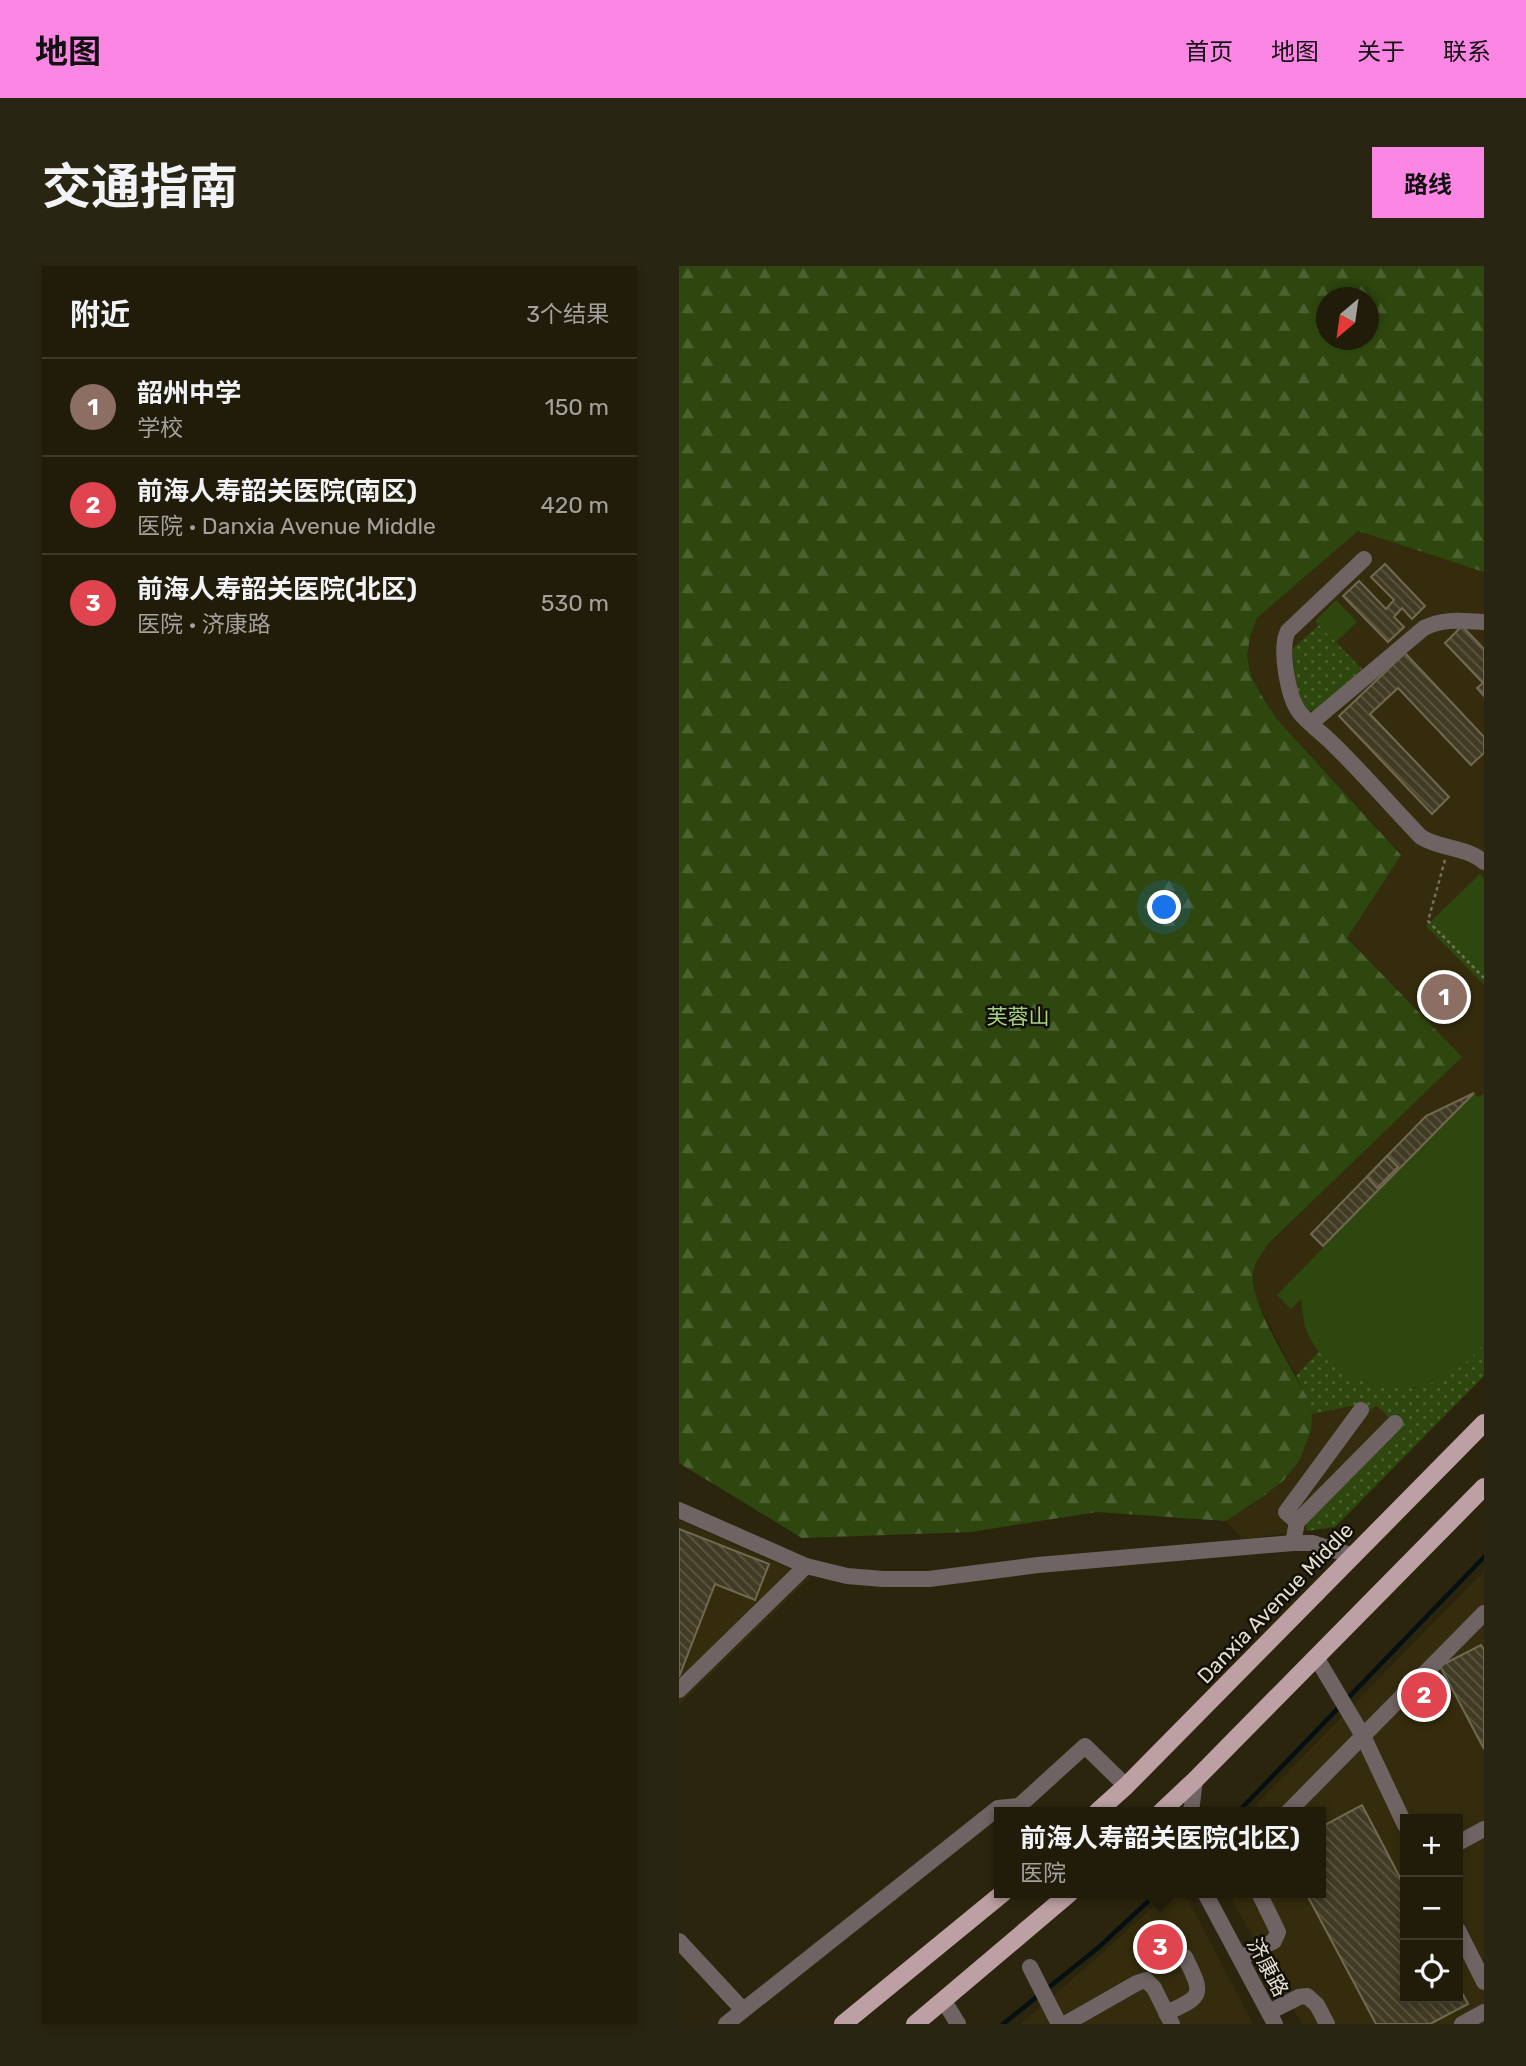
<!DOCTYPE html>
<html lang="zh">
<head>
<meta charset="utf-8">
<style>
  :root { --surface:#211c0a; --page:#292513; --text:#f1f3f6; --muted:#a2a19c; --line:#3e3a2b; --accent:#fc86e4 }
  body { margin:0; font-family:Rubik,"Noto Sans SC",sans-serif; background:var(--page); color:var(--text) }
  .controls { position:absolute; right:21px; bottom:21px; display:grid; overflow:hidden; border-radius:0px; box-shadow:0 4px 10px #0003 }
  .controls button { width:63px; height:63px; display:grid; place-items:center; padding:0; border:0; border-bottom:2px solid var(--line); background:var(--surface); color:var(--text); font:35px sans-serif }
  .compass { position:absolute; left:637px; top:21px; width:63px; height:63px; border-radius:50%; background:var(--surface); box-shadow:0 4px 10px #0003; rotate:209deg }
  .you { position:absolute; left:486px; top:642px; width:24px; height:24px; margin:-18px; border:5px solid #fff; border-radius:50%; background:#1a73e8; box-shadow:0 0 0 10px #1a73e833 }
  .badge { display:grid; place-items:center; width:46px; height:46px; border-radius:50%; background:var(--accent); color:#fff; font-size:23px; font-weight:700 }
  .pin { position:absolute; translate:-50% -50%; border:4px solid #fff; box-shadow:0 2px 7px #0006 }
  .popup { position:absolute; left:315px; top:1541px; width:332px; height:91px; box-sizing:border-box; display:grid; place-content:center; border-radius:0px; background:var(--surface); filter:drop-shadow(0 2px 5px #0005); font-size:23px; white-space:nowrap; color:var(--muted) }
  .popup b { font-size:26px; color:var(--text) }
  .popup::after { content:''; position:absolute; left:50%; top:100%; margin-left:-14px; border:14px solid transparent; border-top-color:var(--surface) }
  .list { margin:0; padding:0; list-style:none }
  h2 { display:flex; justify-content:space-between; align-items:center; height:91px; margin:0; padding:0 28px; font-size:30px }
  h2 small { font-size:23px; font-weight:400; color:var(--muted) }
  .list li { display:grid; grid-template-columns:46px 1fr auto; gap:21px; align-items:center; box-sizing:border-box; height:98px; padding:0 28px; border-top:2px solid var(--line) }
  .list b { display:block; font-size:26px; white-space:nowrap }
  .list p { margin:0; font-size:23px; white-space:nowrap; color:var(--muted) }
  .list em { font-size:23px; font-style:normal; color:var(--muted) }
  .icon { flex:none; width:38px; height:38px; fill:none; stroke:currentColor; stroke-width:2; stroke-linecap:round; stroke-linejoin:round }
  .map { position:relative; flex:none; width:805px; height:1758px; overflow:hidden; border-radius:0px }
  header { display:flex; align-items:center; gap:42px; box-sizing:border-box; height:98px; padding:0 35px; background:var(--accent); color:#111 }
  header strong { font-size:33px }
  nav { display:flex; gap:38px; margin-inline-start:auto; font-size:24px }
  .intro { display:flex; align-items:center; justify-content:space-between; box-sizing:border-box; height:168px; padding:0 42px }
  h1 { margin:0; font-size:49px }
  .button { padding:18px 32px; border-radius:0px; background:var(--accent); color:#111; font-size:24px; font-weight:700 }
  main { display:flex; gap:42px; padding:0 42px }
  aside { flex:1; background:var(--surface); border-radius:0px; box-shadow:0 4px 10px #0003 }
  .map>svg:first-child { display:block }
  .built { fill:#352c0d; fill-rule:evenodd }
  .green { fill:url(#green-dots) }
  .forest { fill:url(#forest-firs); fill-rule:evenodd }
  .pitch { fill:#2d470e }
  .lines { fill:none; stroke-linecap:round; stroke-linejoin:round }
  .stream { stroke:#051012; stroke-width:4.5 }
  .building { fill:url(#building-back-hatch); stroke:#716951; stroke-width:2 }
  .path { stroke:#76705d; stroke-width:2.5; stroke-dasharray:3.5 3.5; stroke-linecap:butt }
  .minor { stroke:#706364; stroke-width:16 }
  .major { stroke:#bca0a3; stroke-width:18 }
  .labels { text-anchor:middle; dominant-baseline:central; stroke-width:5; stroke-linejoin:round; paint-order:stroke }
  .park-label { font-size:21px; fill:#a7d380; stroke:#110e06 }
  .street-label { font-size:21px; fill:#e2ded0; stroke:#110e06 }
</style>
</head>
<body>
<header>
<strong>地图</strong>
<nav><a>首页</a><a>地图</a><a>关于</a><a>联系</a></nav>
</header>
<div class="intro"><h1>交通指南</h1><a class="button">路线</a></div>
<main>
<aside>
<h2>附近<small>3个结果</small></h2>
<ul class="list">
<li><span class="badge" style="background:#8d6e63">1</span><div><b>韶州中学</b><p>学校</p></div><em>150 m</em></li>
<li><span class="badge" style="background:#e0444e">2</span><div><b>前海人寿韶关医院(南区)</b><p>医院 · Danxia Avenue Middle</p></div><em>420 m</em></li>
<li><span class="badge" style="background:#e0444e">3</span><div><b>前海人寿韶关医院(北区)</b><p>医院 · 济康路</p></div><em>530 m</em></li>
</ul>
</aside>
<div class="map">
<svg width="805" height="1758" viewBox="0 0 805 1758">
  <defs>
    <pattern id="green-dots" width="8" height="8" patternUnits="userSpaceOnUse" patternTransform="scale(1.75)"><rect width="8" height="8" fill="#2d470e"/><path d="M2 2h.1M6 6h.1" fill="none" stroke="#4b6130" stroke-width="1.8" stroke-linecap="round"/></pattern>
    <pattern id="forest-firs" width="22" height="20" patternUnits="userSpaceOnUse" patternTransform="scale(1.75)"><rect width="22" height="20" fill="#2d470e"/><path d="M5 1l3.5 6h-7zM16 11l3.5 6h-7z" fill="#4b6130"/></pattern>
    <pattern id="building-back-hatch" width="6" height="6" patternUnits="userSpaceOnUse" patternTransform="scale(1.75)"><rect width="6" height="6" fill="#423b24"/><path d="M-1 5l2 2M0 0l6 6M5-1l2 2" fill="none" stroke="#5d5743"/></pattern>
  </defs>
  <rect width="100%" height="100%" fill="#2c250e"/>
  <!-- built -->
  <g class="built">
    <path d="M679,265L805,306V1110L656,1261L563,1273L547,1255L583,1231L628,1131L576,1031L574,1004L581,990L589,978L783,791L668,672L722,588L597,452L572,410L568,390L571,371L578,352Z"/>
    <path d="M0,1254L131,1312L0,1439Z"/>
    <path d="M805,1305V1758H623L549,1627H642V1546H570ZM726,1553H779V1732H726Z"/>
    <path d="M492,1627L509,1634L574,1758H341L377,1728L482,1634Z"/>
  </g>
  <!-- green -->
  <g class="green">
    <path d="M640,359L683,403L639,443L627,446L618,432L613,383Z"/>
    <path d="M805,1079V1110L656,1261L628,1265L627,1258L722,1163L697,1139L687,1149L677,1139L633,1148L628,1131L617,1110L640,1085L664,1106L689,1118L718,1122H736Z"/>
  </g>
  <!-- forest -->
  <path class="forest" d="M0,0H805V306L679,265L578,352L571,371L568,390L572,410L583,430L597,452L722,589L668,672L783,791L589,978C583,987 576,996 574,1007C570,1037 613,1102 628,1131L633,1148L632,1164L620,1195L604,1215L583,1231L547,1255L418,1246L292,1266L123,1272L0,1197ZM648,32H690V74H648Z"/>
  <!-- pitch -->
  <g class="pitch">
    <path d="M657,334L678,356L657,376L636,355Z"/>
    <path d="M801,608L805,612V719L747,660Z"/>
    <path d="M795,827L799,831L805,828V1079C789,1095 775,1109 753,1117C707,1134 641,1109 626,1060C624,1051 623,1042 622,1033L612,1043L598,1029Z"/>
  </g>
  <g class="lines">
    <!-- stream -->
    <g class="stream">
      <path d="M559,1546L805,1291"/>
      <path d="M324,1758L420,1681L478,1627"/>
    </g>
  </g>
  <!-- building -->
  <g class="building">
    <path d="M706,298L746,340L733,353L723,342L715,351L725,361L709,376L664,330L680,315L707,343L715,334L692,311Z"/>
    <path d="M783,360L805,383V430L798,422L804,417L766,377Z"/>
    <path d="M726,387L805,471V487L792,499L719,422L691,448L770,531L753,548L660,450Z"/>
    <path d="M795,827L644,980L632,968L747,850Z"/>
    <path d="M708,890L719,901L698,922L688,911Z"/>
    <path d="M0,1263L90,1298L76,1334L36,1318L0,1411Z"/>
    <path d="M802,1379L805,1384V1483L761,1400Z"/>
    <path d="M683,1539L726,1621V1732H779V1719L789,1738L751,1758H697L627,1627H642V1561Z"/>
  </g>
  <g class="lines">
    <!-- path -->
    <path class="path" d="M766,594L749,655L805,712"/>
    <!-- minor -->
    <g class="minor">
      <path d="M685,293L609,365C600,382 609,432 621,447C630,458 643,467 653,477C684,507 712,540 742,571C761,583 788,581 805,596"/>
      <path d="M632,457L745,362C765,352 783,355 805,356"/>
      <path d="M0,1244L127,1300L168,1310L204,1313H250L359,1299L614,1277H633L674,1290"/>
      <path d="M618,1256L607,1246L682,1144"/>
      <path d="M614,1277L618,1256L716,1157"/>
      <path d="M637,1391L684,1470L726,1559"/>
      <path d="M0,1424L127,1300"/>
      <path d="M512,1546L516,1514"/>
      <path d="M609,1546L805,1347"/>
      <path d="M779,1577L805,1563"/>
      <path d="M526,1627L596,1758"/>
      <path d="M779,1664L805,1716"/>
      <path d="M0,1675L64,1744"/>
      <path d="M561,1692L595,1675L599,1666L580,1627"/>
      <path d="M351,1701L380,1758"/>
      <path d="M265,1735L279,1758"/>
      <path d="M590,1746L620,1731L628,1730L638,1739L648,1758"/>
      <path d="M487,1747C526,1730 524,1728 506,1691"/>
      <path d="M47,1758L319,1542L340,1540L406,1480L447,1520"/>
      <path d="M386,1758L458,1717L467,1714L475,1722L493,1758"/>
      <path d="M783,1758L805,1746"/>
    </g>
    <!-- major -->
    <g class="major">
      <path d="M418,1546L447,1520L805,1157"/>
      <path d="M482,1546L516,1514L805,1221"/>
      <path d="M164,1758L324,1627"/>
      <path d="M236,1758L391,1627"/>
    </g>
  </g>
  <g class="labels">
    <!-- park labels -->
    <g class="park-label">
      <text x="339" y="750">芙蓉山</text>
    </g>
    <!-- street labels -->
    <g class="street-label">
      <text transform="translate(596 1337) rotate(-46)">Danxia Avenue Middle</text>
      <text transform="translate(589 1701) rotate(62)">济康路</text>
    </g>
  </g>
</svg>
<div class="controls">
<button>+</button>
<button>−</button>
<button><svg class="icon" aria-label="locate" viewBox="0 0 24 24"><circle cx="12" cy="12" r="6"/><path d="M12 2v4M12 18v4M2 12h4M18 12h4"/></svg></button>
</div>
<svg class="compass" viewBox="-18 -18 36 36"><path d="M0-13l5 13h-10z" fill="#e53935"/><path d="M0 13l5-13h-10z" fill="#a2a19c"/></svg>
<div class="you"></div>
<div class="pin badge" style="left:765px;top:731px;background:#8d6e63">1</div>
<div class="pin badge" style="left:745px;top:1429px;background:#e0444e">2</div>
<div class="pin badge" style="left:481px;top:1681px;background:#e0444e">3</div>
<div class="popup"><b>前海人寿韶关医院(北区)</b>医院</div>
</div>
</main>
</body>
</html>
